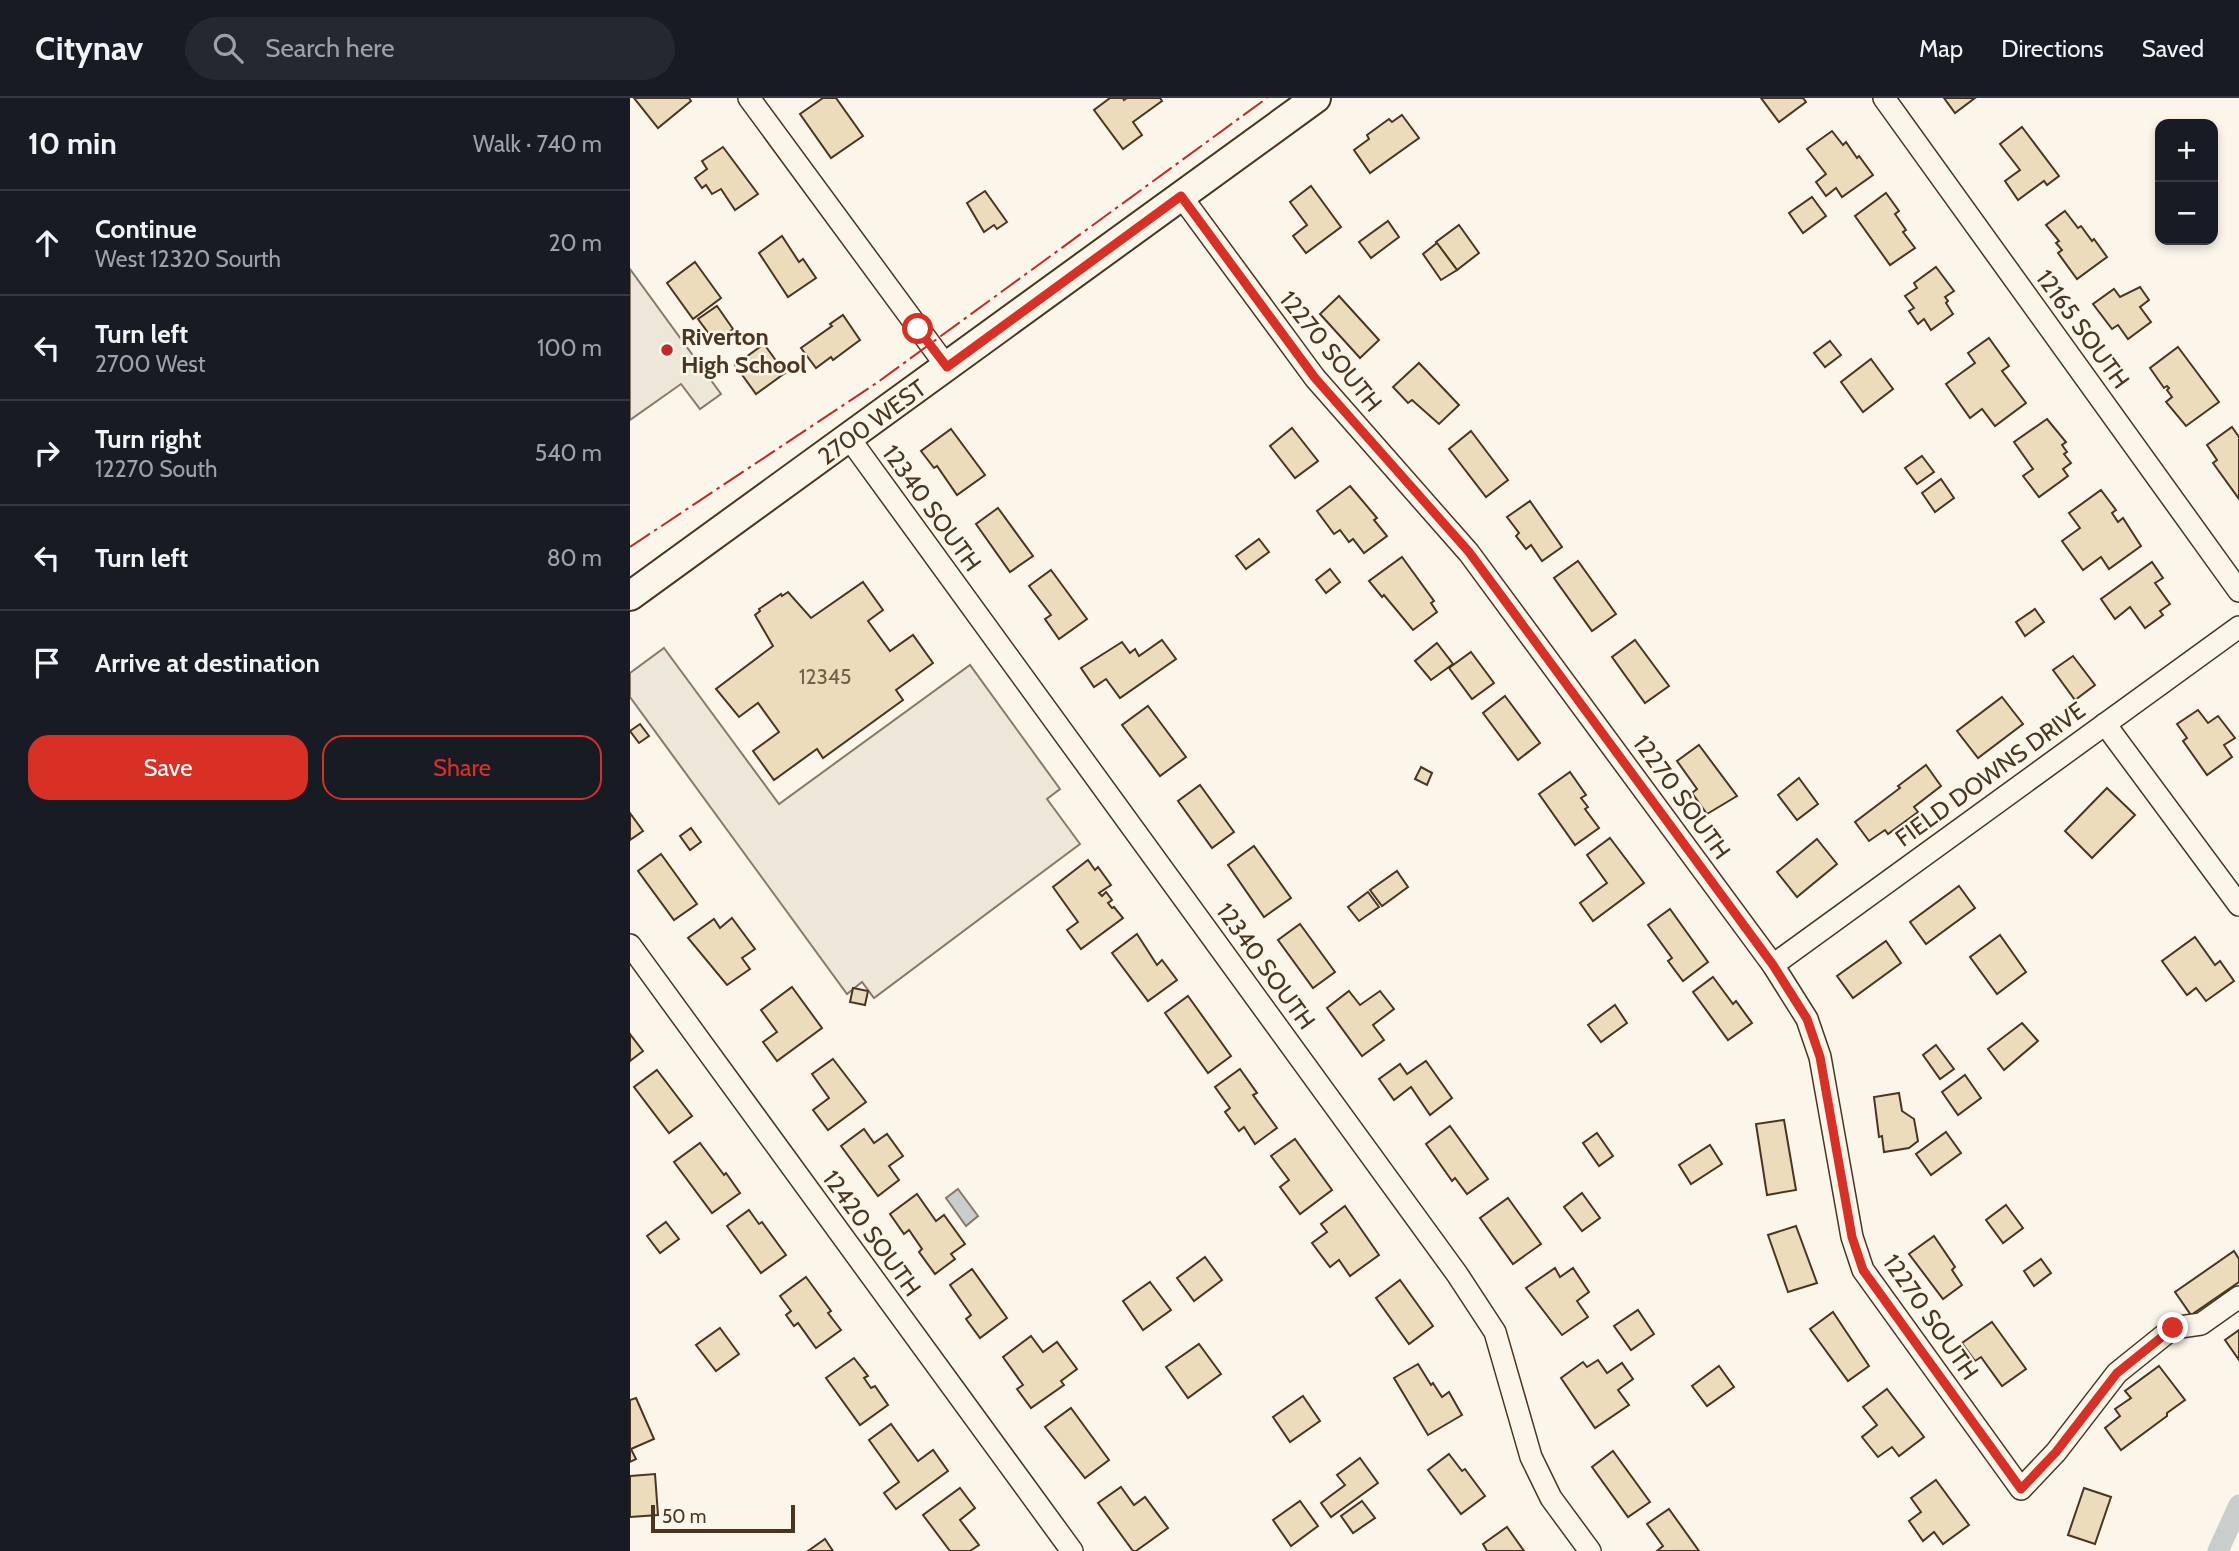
<!DOCTYPE html>
<html lang="en">
<head>
<meta charset="utf-8">
<style>
  :root { --surface:#171b24; --page:#242831; --text:#f1f3f6; --muted:#9ea1a6; --line:#363941; --accent:#d93025 }
  body { margin:0; font-family:Cabin,sans-serif; background:var(--page); color:var(--text) }
  .controls { position:absolute; right:21px; top:21px; display:grid; overflow:hidden; border-radius:14px; box-shadow:0 4px 10px #0003 }
  .controls button { width:63px; height:63px; display:grid; place-items:center; padding:0; border:0; border-bottom:2px solid var(--line); background:var(--surface); color:var(--text); font:35px sans-serif }
  .scale { position:absolute; left:21px; bottom:18px; width:144px; box-sizing:border-box; padding-left:7px; border:4px solid #4a3520; border-top:0; font-size:19px; line-height:24px; white-space:nowrap; color:#4a3520; -webkit-text-stroke:5px #fbf6e9; paint-order:stroke }
  .stop { position:absolute; width:21px; height:21px; margin:-16px; border:5px solid #d93025; border-radius:50%; background:#fff }
  .stop.end { background:#d93025; border-color:#fff; box-shadow:0 2px 7px #0008 }
  .list { margin:0; padding:0; list-style:none }
  h2 { display:flex; justify-content:space-between; align-items:center; height:91px; margin:0; padding:0 28px; font-size:30px }
  h2 small { font-size:23px; font-weight:400; color:var(--muted) }
  .list li { display:grid; grid-template-columns:46px 1fr auto; gap:21px; align-items:center; box-sizing:border-box; height:105px; padding:0 28px; border-top:2px solid var(--line) }
  .list b { display:block; font-size:26px; white-space:nowrap }
  .list p { margin:0; font-size:23px; white-space:nowrap; color:var(--muted) }
  .list em { font-size:23px; font-style:normal; color:var(--muted) }
  .actions { display:flex; gap:14px; padding:21px 28px }
  .actions a { flex:1; padding:16px 0; border:2px solid var(--accent); border-radius:21px; text-align:center; font-size:24px; color:var(--accent) }
  .actions .main { background:var(--accent); color:#fff }
  .icon { flex:none; width:38px; height:38px; fill:none; stroke:currentColor; stroke-width:2; stroke-linecap:round; stroke-linejoin:round }
  .map { position:relative; flex:none; width:1609px; height:1453px; overflow:hidden }
  header { display:flex; align-items:center; gap:42px; box-sizing:border-box; height:98px; padding:0 35px; background:var(--surface); border-bottom:2px solid var(--line) }
  header strong { font-size:33px }
  nav { display:flex; gap:38px; margin-inline-start:auto; font-size:24px }
  .search { width:490px; height:63px; background:var(--page); display:flex; align-items:center; gap:18px; box-sizing:border-box; padding:0 24px; border-radius:38px; color:var(--muted); font-size:26px }
  main { display:flex }
  aside { flex:1; background:var(--surface) }
  .map>svg:first-child { display:block }
  .parking { fill:#ede7d9; stroke:#887966; stroke-width:2 }
  .water { fill:#c9cecd; stroke:#887966; stroke-width:2 }
  .lines { fill:none; stroke-linecap:round; stroke-linejoin:round }
  .canal { stroke:#c9cecd; stroke-width:21 }
  .building { fill:#ecdcbc; stroke:#4a3520; stroke-width:2 }
  .minor-casing { stroke:#4a3520; stroke-width:24 }
  .major-casing { stroke:#4a3520; stroke-width:32 }
  .minor { stroke:#fbf6e9; stroke-width:21 }
  .major { stroke:#fbf6e9; stroke-width:28 }
  .power { stroke:#c62828; stroke-width:2; stroke-dasharray:24 5 3.5 5; stroke-linecap:butt }
  .route { stroke:#d93025; stroke-width:9 }
  .poi-dot { fill:#c62828; stroke:#fbf6e9; stroke-width:2.5 }
  .labels { text-anchor:middle; dominant-baseline:central; stroke-width:5; stroke-linejoin:round; paint-order:stroke }
  .number-label { font-size:21px; fill:#725f47 }
  .street-label { font-size:24px; fill:#4a3520; stroke:#fbf6e9 }
  .poi-label { font-size:24px; font-weight:bold; fill:#4a3520; stroke:#fbf6e9; text-anchor:start }
</style>
</head>
<body>
<header>
<strong>Citynav</strong>
<div class="search"><svg class="icon" aria-label="search" viewBox="0 0 24 24"><circle cx="10" cy="10" r="6"/><path d="M15 15l6 6"/></svg>Search here</div>
<nav><a>Map</a><a>Directions</a><a>Saved</a></nav>
</header>
<main>
<aside>
<h2>10 min<small>Walk · 740 m</small></h2>
<ul class="list">
<li><svg class="icon" aria-label="ahead" viewBox="0 0 24 24"><path d="M12 20V5M6 11l6-6 6 6"/></svg><div><b>Continue</b><p>West 12320 Sourth</p></div><em>20 m</em></li>
<li><svg class="icon" aria-label="left" viewBox="0 0 24 24"><path d="M17 20v-9H6M10 6l-5 5 5 5"/></svg><div><b>Turn left</b><p>2700 West</p></div><em>100 m</em></li>
<li><svg class="icon" aria-label="right" viewBox="0 0 24 24"><path d="M7 20v-9h11M14 6l5 5-5 5"/></svg><div><b>Turn right</b><p>12270 South</p></div><em>540 m</em></li>
<li><svg class="icon" aria-label="left" viewBox="0 0 24 24"><path d="M17 20v-9H6M10 6l-5 5 5 5"/></svg><div><b>Turn left</b></div><em>80 m</em></li>
<li><svg class="icon" aria-label="arrive" viewBox="0 0 24 24"><path d="M6 21V4h12l-3 4 3 4H6"/></svg><div><b>Arrive at destination</b></div></li>
</ul>
<div class="actions"><a class="main">Save</a><a>Share</a></div>
</aside>
<div class="map">
<svg width="1609" height="1453" viewBox="0 0 1609 1453">
  <rect width="100%" height="100%" fill="#fbf6e9"/>
  <!-- parking -->
  <g class="parking">
    <path d="M0,171L91,296L70,311L51,286L0,322Z"/>
    <path d="M34,550L149,706L340,567L430,691L417,701L450,746L244,900L232,884L217,896L0,599V575Z"/>
  </g>
  <!-- water -->
  <path class="water" d="M328,1091L348,1118L336,1128L316,1100Z"/>
  <g class="lines">
    <!-- canal -->
    <path class="canal" d="M1588,1453L1609,1407"/>
  </g>
  <!-- building -->
  <g class="building">
    <path d="M4,0H59L61,3L28,30Z"/>
    <path d="M193,0H206L233,38L201,60L170,16Z"/>
    <path d="M480,0H493L494,2L497,0H530L532,3L503,24L512,37L493,51L464,12Z"/>
    <path d="M1131,0H1173L1176,4L1149,24Z"/>
    <path d="M1314,0H1345L1325,15Z"/>
    <path d="M772,17L789,40L740,75L724,52L739,41L737,37L759,21L762,24Z"/>
    <path d="M1392,29L1429,78L1417,87L1414,83L1388,102L1375,83L1390,72L1370,46Z"/>
    <path d="M1202,33L1213,47L1216,44L1227,60L1229,58L1243,77L1212,99L1206,90L1196,98L1186,84L1196,76L1177,51Z"/>
    <path d="M93,49L128,96L105,112L91,91L82,96L76,87L72,90L65,80L77,71L72,63Z"/>
    <path d="M681,88L711,129L676,155L663,138L677,127L660,104Z"/>
    <path d="M355,93L377,124L367,131L364,127L354,134L337,105Z"/>
    <path d="M1256,95L1269,113L1265,116L1276,132L1273,134L1285,150L1260,167L1225,118Z"/>
    <path d="M1182,99L1196,118L1173,135L1159,115Z"/>
    <path d="M1435,113L1448,130L1451,128L1462,143L1464,141L1477,159L1447,181L1428,155L1432,152L1426,145L1429,143L1416,127Z"/>
    <path d="M758,123L769,139L741,160L729,144Z"/>
    <path d="M829,127L849,155L827,172L806,144Z"/>
    <path d="M152,138L169,164L173,161L186,180L158,199L129,155Z"/>
    <path d="M807,145L827,172L811,182L793,156Z"/>
    <path d="M65,164L91,200L63,221L37,185Z"/>
    <path d="M1306,169L1324,193L1315,199L1318,203L1316,205L1323,216L1301,232L1294,221L1288,226L1279,213L1284,210L1275,198L1287,190L1284,185Z"/>
    <path d="M1510,189L1519,202L1510,209L1521,224L1498,241L1488,227L1482,231L1463,206L1484,191L1490,199Z"/>
    <path d="M709,198L749,242L730,260L690,216Z"/>
    <path d="M87,208L103,231L85,244L68,221Z"/>
    <path d="M213,217L230,242L203,262L201,259L186,270L171,250L202,228L200,226Z"/>
    <path d="M1359,240L1379,268L1372,273L1396,305L1365,328L1352,311L1340,320L1316,286L1345,265L1338,255Z"/>
    <path d="M1200,243L1211,257L1195,269L1184,255Z"/>
    <path d="M134,246L155,275L126,296L105,267Z"/>
    <path d="M1548,249L1589,304L1556,328L1536,304L1542,299L1537,292L1539,290L1537,288L1534,290L1520,270Z"/>
    <path d="M1241,261L1263,291L1233,314L1211,284Z"/>
    <path d="M789,265L829,307L809,326L782,302L778,305L763,289Z"/>
    <path d="M1417,321L1436,344L1432,347L1437,354L1434,356L1441,365L1433,371L1438,378L1409,399L1393,378L1403,371L1384,344Z"/>
    <path d="M1602,329L1609,339V401L1583,365L1587,362L1577,347Z"/>
    <path d="M662,330L688,363L665,380L640,348Z"/>
    <path d="M321,331L355,377L327,397L307,368L304,370L291,353Z"/>
    <path d="M841,333L878,382L856,399L819,351Z"/>
    <path d="M1292,358L1304,374L1287,386L1275,370Z"/>
    <path d="M1311,381L1324,400L1305,414L1292,395Z"/>
    <path d="M720,388L747,420L744,422L757,438L734,455L723,441L719,444L710,432L704,436L687,413Z"/>
    <path d="M1471,392L1486,412L1482,415L1488,424L1493,420L1511,448L1479,471L1471,459L1453,472L1432,443L1450,430L1439,415Z"/>
    <path d="M900,403L932,449L912,463L901,447L896,451L886,438L889,435L877,419Z"/>
    <path d="M368,410L403,458L380,474L346,426Z"/>
    <path d="M629,441L639,454L616,471L606,458Z"/>
    <path d="M772,459L804,503L801,505L807,514L783,532L754,497L752,499L739,483Z"/>
    <path d="M948,463L986,516L962,533L924,480Z"/>
    <path d="M1522,464L1533,480L1525,485L1540,506L1530,513L1533,517L1515,530L1500,509L1485,521L1471,501Z"/>
    <path d="M700,471L710,484L696,495L686,482Z"/>
    <path d="M421,472L457,521L429,541L415,521L421,517L399,488Z"/>
    <path d="M233,484L253,512L238,523L260,553L283,537L303,565L266,592L273,602L193,660L187,651L144,682L123,653L149,634L128,605L109,619L86,591L143,548L125,517L130,513L129,511L151,496L152,498L158,494L181,520Z"/>
    <path d="M1405,511L1414,524L1395,538L1386,524Z"/>
    <path d="M532,542L546,561L490,600L476,581L464,589L451,570L492,544L500,555L505,551L509,558Z"/>
    <path d="M1005,542L1039,588L1015,605L982,559Z"/>
    <path d="M807,545L823,566L801,582L785,563Z"/>
    <path d="M841,554L864,585L842,601L819,570Z"/>
    <path d="M1443,558L1465,587L1445,602L1423,572Z"/>
    <path d="M875,598L910,645L888,662L853,615Z"/>
    <path d="M1372,599L1393,626L1348,660L1327,633Z"/>
    <path d="M518,608L556,659L530,678L492,627Z"/>
    <path d="M1568,612L1578,625L1588,618L1605,640L1594,647L1602,659L1577,677L1553,643L1557,640L1547,626Z"/>
    <path d="M10,626L19,638L9,645L0,633Z"/>
    <path d="M1069,647L1107,698L1077,716L1062,695L1067,691L1047,663Z"/>
    <path d="M1296,667L1311,688L1284,709L1288,714L1258,736L1255,732L1239,743L1225,724L1270,690L1268,688Z"/>
    <path d="M791,669L802,675L797,687L785,681Z"/>
    <path d="M940,674L956,697L951,700L958,709L955,711L969,730L945,747L909,696Z"/>
    <path d="M1169,680L1188,706L1167,722L1148,697Z"/>
    <path d="M570,687L604,734L582,750L548,703Z"/>
    <path d="M1477,690L1505,717L1462,760L1435,733Z"/>
    <path d="M0,715L13,733L0,742Z"/>
    <path d="M61,730L71,744L60,752L50,738Z"/>
    <path d="M980,740L1014,785L963,823L950,805L977,785L957,757Z"/>
    <path d="M1187,741L1207,766L1167,799L1147,774Z"/>
    <path d="M624,748L661,800L634,819L598,767Z"/>
    <path d="M31,756L67,806L44,822L8,773Z"/>
    <path d="M458,762L465,772L468,769L481,787L469,795L472,798L476,794L482,802L478,805L482,810L484,809L493,820L451,851L437,832L448,824L423,789Z"/>
    <path d="M767,773L778,789L752,808L740,792Z"/>
    <path d="M1329,788L1345,810L1296,846L1280,824Z"/>
    <path d="M738,794L749,809L729,823L718,809Z"/>
    <path d="M1040,811L1078,864L1053,883L1038,863L1042,860L1018,827Z"/>
    <path d="M102,820L125,851L112,860L120,871L97,887L58,840L84,821L90,830Z"/>
    <path d="M670,826L705,874L683,890L648,842Z"/>
    <path d="M507,836L527,867L532,862L547,882L518,903L482,855Z"/>
    <path d="M1370,837L1396,874L1367,896L1340,859Z"/>
    <path d="M1565,839L1585,867L1590,863L1604,883L1576,903L1566,890L1557,897L1532,863Z"/>
    <path d="M1256,843L1271,865L1223,900L1207,878Z"/>
    <path d="M1083,879L1103,906L1106,903L1122,925L1098,942L1063,894Z"/>
    <path d="M162,889L192,930L147,963L133,944L147,934L131,912Z"/>
    <path d="M223,890L238,893L235,907L220,904Z"/>
    <path d="M719,893L730,907L750,893L764,911L743,927L754,942L732,958L697,910Z"/>
    <path d="M558,898L601,958L578,975L535,915Z"/>
    <path d="M985,907L997,925L971,944L958,927Z"/>
    <path d="M1392,925L1408,943L1374,972L1358,951Z"/>
    <path d="M0,936L13,953L0,963Z"/>
    <path d="M1306,947L1324,971L1310,981L1293,957Z"/>
    <path d="M203,961L236,1004L198,1032L183,1012L199,1000L182,976Z"/>
    <path d="M796,963L822,1000L800,1017L781,989L764,1002L749,981L770,966L777,976Z"/>
    <path d="M610,971L627,995L623,997L647,1030L625,1046L614,1029L609,1033L595,1014L600,1010L585,989Z"/>
    <path d="M27,972L62,1018L39,1035L4,989Z"/>
    <path d="M1335,977L1351,1000L1328,1017L1312,994Z"/>
    <path d="M1269,995L1272,1013L1284,1021L1288,1043L1279,1050L1254,1054L1252,1038L1249,1039L1244,999Z"/>
    <path d="M1154,1022L1166,1092L1137,1097L1126,1026Z"/>
    <path d="M820,1028L858,1081L837,1096L825,1080L822,1083L796,1046Z"/>
    <path d="M234,1031L244,1045L257,1036L273,1058L259,1068L269,1082L248,1098L211,1048Z"/>
    <path d="M1316,1034L1331,1055L1301,1077L1286,1056Z"/>
    <path d="M967,1035L983,1058L969,1068L953,1045Z"/>
    <path d="M665,1041L702,1092L670,1116L650,1089L659,1082L641,1058Z"/>
    <path d="M70,1045L94,1077L96,1075L110,1095L82,1115L44,1064Z"/>
    <path d="M1080,1047L1092,1066L1061,1086L1049,1067Z"/>
    <path d="M952,1095L970,1120L952,1133L934,1109Z"/>
    <path d="M287,1096L306,1123L314,1117L335,1146L321,1156L325,1161L305,1176L289,1154L292,1151L279,1132L274,1136L260,1116Z"/>
    <path d="M878,1100L911,1146L883,1166L850,1120Z"/>
    <path d="M1376,1107L1393,1130L1373,1145L1356,1122Z"/>
    <path d="M715,1108L749,1157L720,1178L709,1162L700,1169L682,1145L697,1134L691,1126Z"/>
    <path d="M119,1112L129,1126L132,1124L156,1157L131,1175L97,1128Z"/>
    <path d="M36,1124L49,1141L30,1155L17,1138Z"/>
    <path d="M1166,1128L1187,1185L1158,1194L1138,1137Z"/>
    <path d="M1304,1138L1325,1169L1322,1172L1332,1187L1313,1201L1279,1156Z"/>
    <path d="M1604,1153L1609,1161V1184L1561,1217L1545,1194Z"/>
    <path d="M575,1159L592,1182L564,1203L547,1180Z"/>
    <path d="M1411,1161L1421,1175L1404,1188L1394,1173Z"/>
    <path d="M925,1170L930,1179L943,1170L959,1194L947,1203L958,1219L932,1237L896,1190Z"/>
    <path d="M342,1171L377,1220L350,1240L336,1221L341,1217L320,1187Z"/>
    <path d="M176,1179L201,1213L198,1215L211,1232L186,1250L168,1225L164,1228L156,1217L161,1213L150,1198Z"/>
    <path d="M770,1182L803,1228L779,1246L746,1200Z"/>
    <path d="M520,1184L541,1212L513,1232L493,1203Z"/>
    <path d="M1008,1212L1024,1236L1001,1252L984,1228Z"/>
    <path d="M1203,1214L1239,1268L1218,1283L1180,1231Z"/>
    <path d="M1362,1224L1396,1271L1372,1288L1351,1259L1345,1263L1332,1245Z"/>
    <path d="M90,1230L109,1256L86,1273L66,1247Z"/>
    <path d="M1609,1232V1262L1595,1242Z"/>
    <path d="M401,1238L413,1254L427,1244L447,1271L431,1283L434,1287L401,1310L387,1291L393,1287L373,1259Z"/>
    <path d="M569,1246L591,1276L558,1300L536,1269Z"/>
    <path d="M224,1260L238,1278L234,1280L241,1290L245,1288L258,1307L230,1327L196,1280Z"/>
    <path d="M968,1262L977,1275L992,1265L1003,1281L988,1292L999,1307L965,1330L931,1280L953,1264L957,1269Z"/>
    <path d="M788,1266L801,1287L803,1285L812,1299L819,1294L832,1317L798,1337L764,1280Z"/>
    <path d="M1089,1268L1104,1289L1077,1308L1062,1288Z"/>
    <path d="M1529,1268L1555,1302L1537,1315V1318L1491,1352L1475,1330L1490,1318L1485,1311L1501,1300L1495,1293Z"/>
    <path d="M1257,1291L1294,1339L1269,1358L1262,1349L1248,1359L1232,1339L1247,1327L1233,1309Z"/>
    <path d="M673,1298L690,1323L660,1344L643,1319Z"/>
    <path d="M6,1300L24,1341L1,1351L6,1361L0,1364V1302Z"/>
    <path d="M441,1310L479,1362L455,1380L415,1329Z"/>
    <path d="M261,1326L288,1363L303,1352L318,1373L266,1411L254,1395L269,1384L239,1342Z"/>
    <path d="M983,1353L1020,1404L998,1419L962,1369Z"/>
    <path d="M819,1356L832,1373L835,1371L855,1398L831,1416L798,1372Z"/>
    <path d="M730,1360L748,1385L701,1419L691,1405L715,1387L707,1377Z"/>
    <path d="M25,1376L28,1417L0,1419V1378Z"/>
    <path d="M1306,1382L1339,1427L1313,1446L1304,1434L1293,1443L1279,1423L1291,1414L1281,1400Z"/>
    <path d="M491,1389L504,1407L515,1399L538,1430L506,1453H503L468,1405Z"/>
    <path d="M330,1390L345,1410L330,1422L349,1447L340,1453H320L293,1417Z"/>
    <path d="M1454,1390L1481,1399L1465,1446L1438,1437Z"/>
    <path d="M670,1403L688,1428L661,1448L643,1422Z"/>
    <path d="M732,1403L745,1420L723,1435L711,1418Z"/>
    <path d="M1039,1411L1069,1453H1027L1033,1448L1017,1426Z"/>
    <path d="M877,1429L894,1453H857L853,1446Z"/>
    <path d="M195,1441L203,1453H178Z"/>
  </g>
  <g class="lines">
    <defs>
      <g id="minor">
        <path d="M119,0L317,269"/>
        <path d="M1254,0L1609,493"/>
        <path d="M551,98L685,280L839,455L1143,867L1177,921L1190,959L1222,1139L1233,1172L1391,1391L1426,1354L1487,1275L1543,1230L1571,1226L1609,1199"/>
        <path d="M219,340L827,1176L865,1234L901,1359L921,1400L960,1453"/>
        <path d="M1475,626L1609,807"/>
        <path d="M0,847L442,1453"/>
        <path d="M1143,867L1609,529"/>
      </g>
      <path id="major" d="M0,498L686,0"/>
    </defs>
    <!-- minor casing -->
    <use href="#minor" class="minor-casing"/>
    <!-- major casing -->
    <use href="#major" class="major-casing"/>
    <!-- minor -->
    <use href="#minor" class="minor"/>
    <!-- major -->
    <use href="#major" class="major"/>
    <!-- power -->
    <path class="power" d="M0,449L248,284L637,0"/>
  </g>
  <g class="lines">
    <!-- route -->
    <path class="route" d="M288,231L317,269L551,98L685,280L839,454L1143,867L1177,921L1190,959L1222,1139L1233,1172L1391,1391L1426,1354L1487,1275L1543,1230"/>
  </g>
  <!-- markers -->
  <circle class="poi-dot" cx="37" cy="252" r="7"/>
  <g class="labels">
    <!-- number labels -->
    <g class="number-label">
      <text x="195" y="578">12345</text>
    </g>
    <!-- street labels -->
    <g class="street-label">
      <text transform="translate(1453 231) rotate(54)">12165 SOUTH</text>
      <text transform="translate(701 253) rotate(51)">12270 SOUTH</text>
      <text transform="translate(242 324) rotate(-36)">2700 WEST</text>
      <text transform="translate(302 410) rotate(54)">12340 SOUTH</text>
      <text transform="translate(1360 676) rotate(-36)">FIELD DOWNS DRIVE</text>
      <text transform="translate(1052 699) rotate(54)">12270 SOUTH</text>
      <text transform="translate(636 868) rotate(54)">12340 SOUTH</text>
      <text transform="translate(242 1135) rotate(54)">12420 SOUTH</text>
      <text transform="translate(1301 1219) rotate(55)">12270 SOUTH</text>
    </g>
    <!-- poi labels -->
    <g class="poi-label">
      <text x="51" y="238">Riverton<tspan x="51" dy="28">High School</tspan></text>
    </g>
  </g>
</svg>
<div class="controls">
<button>+</button>
<button>−</button>
</div>
<div class="scale">50 m</div>
<div class="stop" style="left:288px;top:231px"></div>
<div class="stop end" style="left:1543px;top:1230px"></div>
</div>
</main>
</body>
</html>
